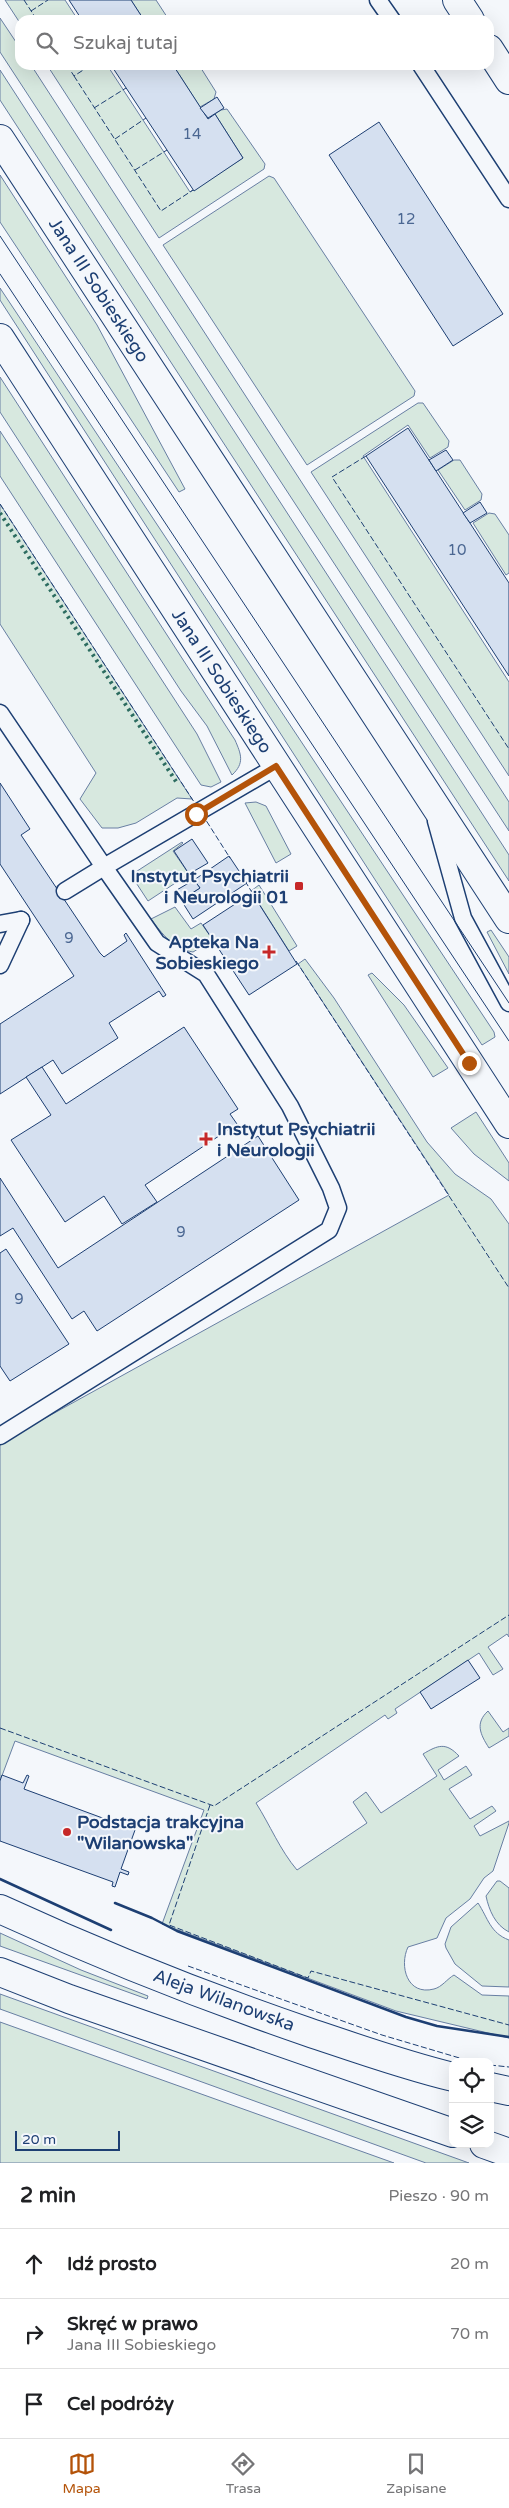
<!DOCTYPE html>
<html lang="pl">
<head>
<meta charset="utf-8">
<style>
  :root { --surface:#fff; --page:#f2f2f2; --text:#202124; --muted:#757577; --line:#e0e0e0; --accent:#b45309 }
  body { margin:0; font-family:"Varela Round",sans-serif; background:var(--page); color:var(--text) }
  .controls { position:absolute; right:15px; bottom:15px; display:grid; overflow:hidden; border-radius:10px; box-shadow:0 5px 20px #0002 }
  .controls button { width:45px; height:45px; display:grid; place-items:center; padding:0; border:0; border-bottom:1px solid var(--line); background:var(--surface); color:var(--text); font:25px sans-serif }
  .scale { position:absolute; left:15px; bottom:12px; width:105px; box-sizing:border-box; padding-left:5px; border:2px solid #1d3f73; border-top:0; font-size:14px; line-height:18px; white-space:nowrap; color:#1d3f73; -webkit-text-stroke:4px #f4f7fb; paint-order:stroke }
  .stop { position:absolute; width:15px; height:15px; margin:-11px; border:4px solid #b45309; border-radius:50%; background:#fff }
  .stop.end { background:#b45309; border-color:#fff; box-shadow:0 1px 5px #0008 }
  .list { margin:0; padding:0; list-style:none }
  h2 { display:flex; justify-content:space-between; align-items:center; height:65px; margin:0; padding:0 20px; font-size:21px }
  h2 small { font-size:16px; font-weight:400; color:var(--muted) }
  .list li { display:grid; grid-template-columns:32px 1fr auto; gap:15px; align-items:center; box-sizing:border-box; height:70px; padding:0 20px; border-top:1px solid var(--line) }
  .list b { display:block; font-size:19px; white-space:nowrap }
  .list p { margin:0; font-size:16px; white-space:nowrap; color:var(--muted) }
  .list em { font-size:16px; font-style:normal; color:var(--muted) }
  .icon { flex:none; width:28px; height:28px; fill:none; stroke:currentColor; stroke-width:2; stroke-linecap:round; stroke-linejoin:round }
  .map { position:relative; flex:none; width:509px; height:2163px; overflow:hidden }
  .search { position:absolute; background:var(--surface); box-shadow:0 5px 20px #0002; left:15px; right:15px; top:15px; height:55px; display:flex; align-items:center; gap:12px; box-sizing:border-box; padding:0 18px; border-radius:15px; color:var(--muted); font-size:19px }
  .sheet { height:275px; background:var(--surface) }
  nav { display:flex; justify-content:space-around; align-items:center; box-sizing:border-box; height:70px; border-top:1px solid var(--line); background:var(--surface); font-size:14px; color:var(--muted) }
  nav a { display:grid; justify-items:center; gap:2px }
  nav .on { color:var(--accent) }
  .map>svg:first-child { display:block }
  .green { fill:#d7e8df; stroke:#687fa3 }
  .building { fill:#d5e0f0; stroke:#1d3f73 }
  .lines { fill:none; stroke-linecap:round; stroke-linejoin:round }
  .service-casing { stroke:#1d3f73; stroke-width:19 }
  .minor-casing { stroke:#1d3f73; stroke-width:30 }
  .secondary-casing { stroke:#1d3f73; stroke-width:30 }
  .service { stroke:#f4f7fb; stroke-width:16 }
  .minor { stroke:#f4f7fb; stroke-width:28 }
  .secondary { stroke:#f4f7fb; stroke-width:28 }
  .tram { stroke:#1d3f73; stroke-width:1 }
  .hedge { stroke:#2c6c60; stroke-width:4; stroke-dasharray:2.5 4; stroke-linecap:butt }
  .fence { stroke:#1d3f73; stroke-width:1; stroke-dasharray:6 2.5; stroke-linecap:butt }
  .wall { stroke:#1d3f73; stroke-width:2.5 }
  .route { stroke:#b45309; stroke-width:6 }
  .poi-dot { fill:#c62828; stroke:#f4f7fb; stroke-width:2 }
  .labels { text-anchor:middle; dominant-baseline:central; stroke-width:4; stroke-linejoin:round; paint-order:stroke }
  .number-label { font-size:15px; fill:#4b6792 }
  .street-label { font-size:18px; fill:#1d3f73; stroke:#f4f7fb }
  .poi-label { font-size:18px; font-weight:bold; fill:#1d3f73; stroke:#f4f7fb; text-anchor:end }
</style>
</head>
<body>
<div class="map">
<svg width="509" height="2163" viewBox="0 0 509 2163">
  <rect width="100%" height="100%" fill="#f4f7fb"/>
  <!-- green -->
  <g class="green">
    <path d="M5,0H65L78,20H20V23Z"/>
    <path d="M131,0H156L169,20H144Z"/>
    <path d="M0,18L20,48V65H31L509,802V831L0,52Z"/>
    <path d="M47,65H107L190,192L243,158L215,114L221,110L227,109L265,164L264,169L159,238Z"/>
    <path d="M173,65H199L216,92L214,99L200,107Z"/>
    <path d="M0,70L509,855V881L0,100Z"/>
    <path d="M0,175L97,325L185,489L179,492L0,222Z"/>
    <path d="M269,176L274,178L415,391L414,396L307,465L163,245Z"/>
    <path d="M0,288L494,1032L495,1037L482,1045L0,300Z"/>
    <path d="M0,377L235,740C241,754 245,763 232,775L207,726L181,691L0,412Z"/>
    <path d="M418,403H423L449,441L448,447L430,458L408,425L363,456L509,682V776L311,472Z"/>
    <path d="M0,431L197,734L221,782L211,787L201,785L0,476Z"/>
    <path d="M454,460H460L482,494L481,500L465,510L438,470Z"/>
    <path d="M0,504L192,799L177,798L136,823L118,828H102L80,799L96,773L0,624Z"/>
    <path d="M489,513L495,514L509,535V573L506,575L473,523Z"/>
    <path d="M256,802L266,806L291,854L276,863L245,803Z"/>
    <path d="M182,842L183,843L173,851L189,874L148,901L131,875Z"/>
    <path d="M259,885L297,946L289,951L251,891Z"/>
    <path d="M175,907L191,929L201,923L213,940L193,952C174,949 162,934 151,919Z"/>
    <path d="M491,930L509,957V974L487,932Z"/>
    <path d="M305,959L334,998L427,1142L455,1174L491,1199L509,1224V1637L507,1634L488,1647L503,1669L493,1675L479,1653L395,1709L397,1713L388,1719L385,1715L256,1803C270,1825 280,1850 297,1870L367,1823L353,1802L366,1792L381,1813L437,1776L423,1754C438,1745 446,1742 459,1756L438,1770L444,1780L466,1766L472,1775L449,1789L470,1819L492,1806L496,1811L474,1826L480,1836L509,1821V1823L493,1871L484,1878L470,1899L446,1918L437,1938L408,1947C399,1966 407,1996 434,1989C442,1987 447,1979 454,1975L482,1995L509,1996V2038L396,2011L162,1924L204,1810L15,1741L0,1781V1443L449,1195L298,964Z"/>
    <path d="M372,973L404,1005L448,1068L433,1077L368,975Z"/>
    <path d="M476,1112L509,1163V1181L474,1154L451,1128Z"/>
    <path d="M488,1711L503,1732L509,1728V1736L489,1748C480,1734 475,1723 488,1711Z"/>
    <path d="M497,1881H500L509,1888V1932C495,1925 489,1910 486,1896Z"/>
    <path d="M478,1903C488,1918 490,1933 509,1940V1987L482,1986L455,1964L446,1948L445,1944L451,1927Z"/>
    <path d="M0,1933L81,1970L148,1996L147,1999L0,1946Z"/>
    <path d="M0,1994L469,2163H426L0,2009Z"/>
    <path d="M0,2022L394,2163H0Z"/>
  </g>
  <!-- building -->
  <g class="building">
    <path d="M69,0H131L144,20H82Z"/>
    <path d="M111,65H173L208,119L215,114L243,158L194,191Z"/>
    <path d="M217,97L224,108L208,118L200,108Z"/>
    <path d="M379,122L503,314L453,346L329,155Z"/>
    <path d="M408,428L509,583V676L366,456Z"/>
    <path d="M446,450L453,460L436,471L429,460Z"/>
    <path d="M480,502L487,513L470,523L463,513Z"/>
    <path d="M0,783L30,829L21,835L100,953L104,957L127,941L124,935L126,933L166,995L163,997L159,991L109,1023L118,1038L62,1074L53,1060L0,1094V1024L74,976L0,864Z"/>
    <path d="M192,839L208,863L189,874L174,851Z"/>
    <path d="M229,856L247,883L193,919L181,900L200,888L194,880Z"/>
    <path d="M194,880L200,888L181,900L175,891Z"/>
    <path d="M252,893L297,964L249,995L203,925Z"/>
    <path d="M184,1027L238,1109L230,1114L237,1124L145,1185L157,1202L122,1224L104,1196L65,1222L11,1140L51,1115L26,1077L42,1067L66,1104Z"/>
    <path d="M258,1136L299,1200L97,1331L84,1311L72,1319L13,1228L0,1236V1178L58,1268Z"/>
    <path d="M6,1249L69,1344L10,1381L0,1366V1253Z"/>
    <path d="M468,1660L480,1678L431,1709L420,1692Z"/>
    <path d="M2,1775L23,1783L27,1775L29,1776L24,1789L135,1830L121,1869L129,1872L128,1875L120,1872L115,1887L112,1886L113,1882L0,1841V1781Z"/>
  </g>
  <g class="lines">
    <defs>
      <g id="service">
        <path d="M378,0L392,20"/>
        <path d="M421,65L509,199"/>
        <path d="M0,713L104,867L277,766"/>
        <path d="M436,821L463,918L509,1003"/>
        <path d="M0,924L21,920"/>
        <path d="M0,965L21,920"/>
        <path d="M0,1436L329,1230L338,1208L331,1188L290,1106L206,974L157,943L104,867L65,891"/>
      </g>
      <g id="minor">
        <path d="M457,0L470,20"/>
        <path d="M489,49L509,80"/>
      </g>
      <g id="secondary">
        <path d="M0,139L509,919"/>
        <path d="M0,338L509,1124"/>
        <path d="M0,1909C100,1955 203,1996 308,2032C356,2048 403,2065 453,2077"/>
        <path d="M0,1972L69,1999L453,2133"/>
        <path d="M490,2087L509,2091"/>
        <path d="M484,2144L509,2153"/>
      </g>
    </defs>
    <!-- service casing -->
    <use href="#service" class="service-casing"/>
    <!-- minor casing -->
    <use href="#minor" class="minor-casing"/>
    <!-- secondary casing -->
    <use href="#secondary" class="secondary-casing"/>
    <!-- service -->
    <use href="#service" class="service"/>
    <!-- minor -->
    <use href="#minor" class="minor"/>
    <!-- secondary -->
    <use href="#secondary" class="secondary"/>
    <!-- tram -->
    <g class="tram">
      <path d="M0,236L509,1003"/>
      <path d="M0,274L509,1041"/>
    </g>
    <!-- hedge -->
    <path class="hedge" d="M0,513L177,783"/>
    <!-- fence -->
    <g class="fence">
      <path d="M24,0L37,20"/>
      <path d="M31,11L48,0"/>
      <path d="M67,65L74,76L91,65"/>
      <path d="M74,76L161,211L193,190"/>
      <path d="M94,108L126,88"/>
      <path d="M115,139L146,118"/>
      <path d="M135,170L167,150"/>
      <path d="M366,456L332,477L509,749"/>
      <path d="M0,504L198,808"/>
      <path d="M202,814L230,858"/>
      <path d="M245,881L253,894"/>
      <path d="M296,961L509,1288"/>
      <path d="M0,1728L214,1806L509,1615"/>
      <path d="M210,1805L169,1925L308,1978L311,1971L509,2025"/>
      <path d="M188,1966L382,2035L473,2062"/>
      <path d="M490,2065L509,2067"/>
    </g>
    <!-- wall -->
    <g class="wall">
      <path d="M0,1879L111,1930"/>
      <path d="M115,1903L152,1918L177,1931L406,2017L437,2026L509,2037"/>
    </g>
  </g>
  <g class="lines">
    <!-- route -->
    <path class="route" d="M196,814L276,766L469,1063"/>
  </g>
  <!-- markers -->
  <g class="poi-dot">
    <rect x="294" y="881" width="10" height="10" rx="2.5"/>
    <path d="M266.5 944.5h5v5h5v5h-5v5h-5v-5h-5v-5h5z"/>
    <path d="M203.5 1131.5h5v5h5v5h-5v5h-5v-5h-5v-5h5z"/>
    <circle cx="67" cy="1832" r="5"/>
  </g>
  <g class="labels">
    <!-- number labels -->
    <g class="number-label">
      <text x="192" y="134">14</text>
      <text x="406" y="219">12</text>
      <text x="457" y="550">10</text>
      <text x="69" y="938">9</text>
      <text x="181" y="1232">9</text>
      <text x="19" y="1299">9</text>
    </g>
    <!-- street labels -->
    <g class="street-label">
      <text transform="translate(99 290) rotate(57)">Jana III Sobieskiego</text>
      <text transform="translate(222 681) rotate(57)">Jana III Sobieskiego</text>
      <text transform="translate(224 2000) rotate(20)">Aleja Wilanowska</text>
    </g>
    <!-- poi labels -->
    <g class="poi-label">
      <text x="289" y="876">Instytut Psychiatrii<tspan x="289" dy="21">i Neurologii 01</tspan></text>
      <text x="259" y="942">Apteka Na<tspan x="259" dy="21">Sobieskiego</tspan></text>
      <text x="217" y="1129" text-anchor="start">Instytut Psychiatrii<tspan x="217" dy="21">i Neurologii</tspan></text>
      <text x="77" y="1822" text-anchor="start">Podstacja trakcyjna<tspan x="77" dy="21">"Wilanowska"</tspan></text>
    </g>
  </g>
</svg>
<div class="controls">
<button><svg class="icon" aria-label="locate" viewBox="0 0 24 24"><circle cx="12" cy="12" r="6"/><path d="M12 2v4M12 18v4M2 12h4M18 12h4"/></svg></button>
<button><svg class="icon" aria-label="layers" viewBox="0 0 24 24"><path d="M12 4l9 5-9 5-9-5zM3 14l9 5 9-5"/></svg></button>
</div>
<div class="scale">20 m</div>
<div class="stop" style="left:196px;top:814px"></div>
<div class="stop end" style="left:469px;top:1063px"></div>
<div class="search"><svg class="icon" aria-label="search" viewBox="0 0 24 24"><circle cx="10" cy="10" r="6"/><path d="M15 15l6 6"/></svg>Szukaj tutaj</div>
</div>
<section class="sheet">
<h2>2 min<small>Pieszo · 90 m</small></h2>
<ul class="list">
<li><svg class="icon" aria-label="ahead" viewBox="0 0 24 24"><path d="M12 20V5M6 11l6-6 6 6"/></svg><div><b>Idź prosto</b></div><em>20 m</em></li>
<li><svg class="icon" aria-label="right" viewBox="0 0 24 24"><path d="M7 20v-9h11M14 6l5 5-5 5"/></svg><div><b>Skręć w prawo</b><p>Jana III Sobieskiego</p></div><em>70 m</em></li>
<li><svg class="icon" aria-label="arrive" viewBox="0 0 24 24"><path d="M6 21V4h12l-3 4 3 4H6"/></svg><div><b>Cel podróży</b></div></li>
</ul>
</section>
<nav>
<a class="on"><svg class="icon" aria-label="map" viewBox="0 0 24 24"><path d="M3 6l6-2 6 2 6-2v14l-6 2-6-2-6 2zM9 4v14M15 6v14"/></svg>Mapa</a>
<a><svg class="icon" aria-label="directions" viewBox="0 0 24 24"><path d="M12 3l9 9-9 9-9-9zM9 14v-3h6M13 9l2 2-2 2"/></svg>Trasa</a>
<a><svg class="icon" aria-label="saved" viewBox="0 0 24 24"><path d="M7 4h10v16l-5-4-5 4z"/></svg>Zapisane</a>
</nav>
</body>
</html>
